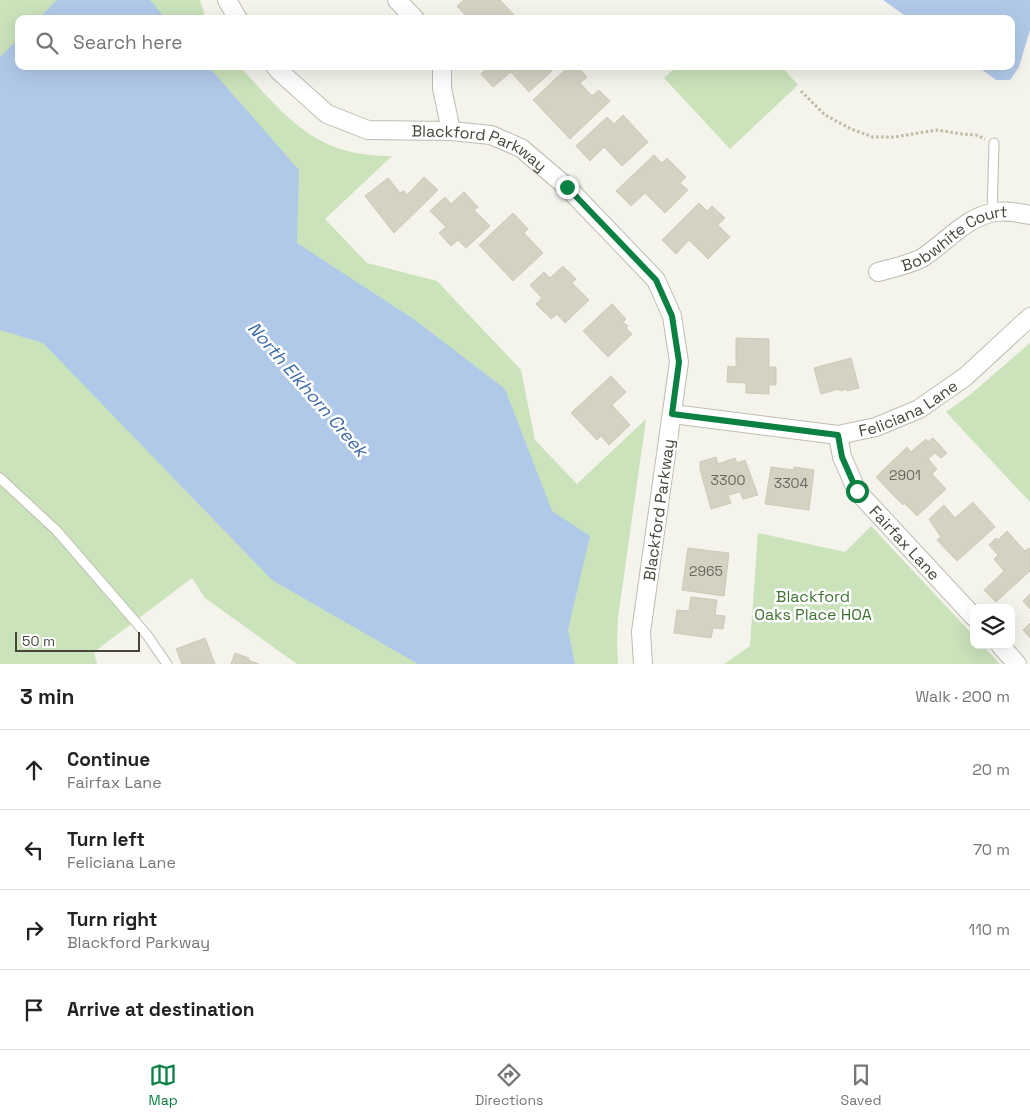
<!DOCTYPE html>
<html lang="en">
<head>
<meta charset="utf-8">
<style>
  :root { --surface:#fff; --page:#f6f6f6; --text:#222; --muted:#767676; --line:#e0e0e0; --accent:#0b8043 }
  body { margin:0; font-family:"Space Grotesk",sans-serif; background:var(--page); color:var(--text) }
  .controls { position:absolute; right:15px; bottom:15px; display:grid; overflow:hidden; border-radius:10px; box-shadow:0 5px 20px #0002 }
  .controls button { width:45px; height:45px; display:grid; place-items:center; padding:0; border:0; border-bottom:1px solid var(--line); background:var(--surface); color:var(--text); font:25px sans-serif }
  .scale { position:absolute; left:15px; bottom:12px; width:125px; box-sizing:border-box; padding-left:5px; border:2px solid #48453b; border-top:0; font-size:14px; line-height:18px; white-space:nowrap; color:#48453b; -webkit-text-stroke:4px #fff; paint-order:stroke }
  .stop { position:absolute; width:15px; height:15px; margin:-11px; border:4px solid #0b8043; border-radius:50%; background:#fff }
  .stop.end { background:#0b8043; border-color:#fff; box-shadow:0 1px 5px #0008 }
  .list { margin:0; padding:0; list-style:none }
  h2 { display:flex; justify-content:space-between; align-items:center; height:65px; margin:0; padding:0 20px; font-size:21px }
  h2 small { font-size:16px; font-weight:400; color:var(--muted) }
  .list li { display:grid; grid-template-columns:32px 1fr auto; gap:15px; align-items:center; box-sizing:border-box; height:80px; padding:0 20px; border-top:1px solid var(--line) }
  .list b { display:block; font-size:19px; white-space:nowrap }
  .list p { margin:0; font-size:16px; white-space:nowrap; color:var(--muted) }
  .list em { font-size:16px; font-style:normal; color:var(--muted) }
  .icon { flex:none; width:28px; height:28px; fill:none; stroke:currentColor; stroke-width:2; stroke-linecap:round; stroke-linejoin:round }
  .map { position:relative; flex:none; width:1030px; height:664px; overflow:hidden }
  .search { position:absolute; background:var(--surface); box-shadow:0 5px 20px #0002; left:15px; right:15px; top:15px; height:55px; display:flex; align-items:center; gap:12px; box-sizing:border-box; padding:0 18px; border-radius:10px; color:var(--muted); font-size:19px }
  .sheet { height:385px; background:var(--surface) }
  nav { display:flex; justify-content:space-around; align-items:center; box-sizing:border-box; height:70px; border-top:1px solid var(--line); background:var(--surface); font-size:14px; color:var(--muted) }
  nav a { display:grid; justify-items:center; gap:2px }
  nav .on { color:var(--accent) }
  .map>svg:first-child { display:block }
  .green { fill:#cae3bb }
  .water { fill:#b1c9e9 }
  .building { fill:#d5d1c3; stroke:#cfcab7 }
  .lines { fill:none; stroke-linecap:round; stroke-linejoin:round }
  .service-casing { stroke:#bfbcb0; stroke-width:11 }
  .minor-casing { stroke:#bfbcb0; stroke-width:20 }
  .path { stroke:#bfbaa3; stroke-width:3; stroke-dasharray:2.5 2.5; stroke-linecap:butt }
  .service { stroke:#fff; stroke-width:9 }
  .minor { stroke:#fff; stroke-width:18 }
  .route { stroke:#0b8043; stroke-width:6 }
  .labels { text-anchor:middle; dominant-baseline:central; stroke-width:5; stroke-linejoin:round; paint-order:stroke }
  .number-label { font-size:14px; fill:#6b685d }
  .street-label { font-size:16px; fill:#48453b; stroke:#fff }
  .park-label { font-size:16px; fill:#417434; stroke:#fff }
  .water-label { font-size:18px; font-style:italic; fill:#3f6aa8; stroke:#fff }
</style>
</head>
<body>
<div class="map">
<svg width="1030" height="664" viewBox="0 0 1030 664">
  <rect width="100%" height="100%" fill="#f4f3ec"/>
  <!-- green -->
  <g class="green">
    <path d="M0,0H200L206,19H19V66H239C288,118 314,156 392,156L325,219L367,263L437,281L521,370L535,440L577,484L646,419L618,618L617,643L618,664H297L205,598L192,578L94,652L97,664H0Z"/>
    <path d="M677,66H781L798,85L730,149L664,78Z"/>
    <path d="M1030,343V502L946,412L971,394Z"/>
    <path d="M871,526L974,636V645H982L1000,664H724L750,646L758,533L845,552Z"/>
  </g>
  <!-- water -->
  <g class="water">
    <path d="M57,0H150L166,19H38Z"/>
    <path d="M883,0H1030V30L1019,67L1010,80H996L977,66H1011V19H910Z"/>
    <path d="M19,38V66H208L299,170L297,243L415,320L505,389L552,511L590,536L568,630L575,664H418L272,580L43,343L0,330V57Z"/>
  </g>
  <!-- building -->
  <g class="building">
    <path d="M464,0H500L517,18L469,19L457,6Z"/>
    <path d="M489,66H548L552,71L529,92L511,72L493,87L481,74Z"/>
    <path d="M569,66H577L587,77L580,83L592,96L599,90L610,101L570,139L533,100Z"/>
    <path d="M623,115L648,142L622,166L604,147L590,161L576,146L607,117L614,124Z"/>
    <path d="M654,155L662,163L667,158L686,177L680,183L688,190L665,213L645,193L631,206L616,191Z"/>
    <path d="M424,177L438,190L394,233L365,196L388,178L400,193L404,191L407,195Z"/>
    <path d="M464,192L478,207L474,210L490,226L466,248L458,240L451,246L439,233L446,227L430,211L445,197L451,204Z"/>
    <path d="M699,203L707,211L712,206L725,218L718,225L730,237L708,259L689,240L676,254L662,240Z"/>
    <path d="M513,213L528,229L524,233L543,253L513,281L479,245Z"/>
    <path d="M563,266L576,279L572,283L589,300L565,323L557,314L551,319L536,304L542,298L530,285L544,272L550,278Z"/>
    <path d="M612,304L626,319L623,322L628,326L626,328L632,334L608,357L583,331Z"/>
    <path d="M736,338L769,339V367H776V385H769V394L746,393V383L727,382L728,366L736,367Z"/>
    <path d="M851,358L859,388L847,391V389L840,391L839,389L821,394L814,368Z"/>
    <path d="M611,376L626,392L612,405L630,425L609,445L601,436L597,440L571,413Z"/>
    <path d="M933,438L947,453L941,458L935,453L928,459L937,469L932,474L946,489L917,516L904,503L903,505L892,494L876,477L907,447L911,452L926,439L928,442Z"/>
    <path d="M716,457L718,464L735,458L737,463L745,460L758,495L743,499L740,492L728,495L731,503L711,509L700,469V462Z"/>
    <path d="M771,467L794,470V467L814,470L809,510L765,504Z"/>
    <path d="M973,502L995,527L957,561L937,540L941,537L929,519L944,505L955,518Z"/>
    <path d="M1007,531L1025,551L1029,548L1030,550V571L996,602L984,590L1004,571L994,559L998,555L989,545L996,538L998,540Z"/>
    <path d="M688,548L729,553L724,596L682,590Z"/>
    <path d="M1030,594V609L1023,601Z"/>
    <path d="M691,597L717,600L715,615L725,616L723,629L713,628L711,638L674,633L677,610L689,611Z"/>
    <path d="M1030,623V638L1023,630Z"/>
    <path d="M205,638L215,664H182L176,649Z"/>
    <path d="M235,653L249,658L248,660L259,664H231Z"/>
  </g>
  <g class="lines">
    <defs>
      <g id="service">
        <path d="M992,213L994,143"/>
        <path d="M0,478L57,531L147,635L167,664"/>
      </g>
      <g id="minor">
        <path d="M227,0L238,19"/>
        <path d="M397,0L415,19"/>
        <path id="s1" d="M275,66L279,71L327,114L368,130L451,131L491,135L521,148L567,187L656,280L672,316L679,362L641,632L643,664"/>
        <path d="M442,66V88L451,131"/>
        <path id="s2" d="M878,272C893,268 908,265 922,258C947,242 965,217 996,212C1007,210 1019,213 1030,215"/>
        <path id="s3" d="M673,414L838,435L876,427L919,409L965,377L1030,317"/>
        <path id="s4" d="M838,435L842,457L857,491L974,617"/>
        <path d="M1000,645L1017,664"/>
      </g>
    </defs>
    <!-- service casing -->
    <use href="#service" class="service-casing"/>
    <!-- minor casing -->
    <use href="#minor" class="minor-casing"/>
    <!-- path -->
    <path class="path" d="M801,91L825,115L851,129L873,137H895L937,130L962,134L976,135L985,139"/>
    <!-- service -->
    <use href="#service" class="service"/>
    <!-- minor -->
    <use href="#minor" class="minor"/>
  </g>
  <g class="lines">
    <!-- route -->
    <path class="route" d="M567,187L656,280L672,316L679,362L672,414L838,435L842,457L857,491"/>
  </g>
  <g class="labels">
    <!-- number labels -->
    <g class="number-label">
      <text x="905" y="475">2901</text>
      <text x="728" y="480">3300</text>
      <text x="791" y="483">3304</text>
      <text x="706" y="571">2965</text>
    </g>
    <!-- street labels -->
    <g class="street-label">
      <text stroke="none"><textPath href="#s1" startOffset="230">Blackford Parkway</textPath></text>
      <text stroke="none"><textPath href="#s2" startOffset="85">Bobwhite Court</textPath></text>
      <text stroke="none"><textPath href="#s3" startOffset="242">Feliciana Lane</textPath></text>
      <text transform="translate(659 510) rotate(-82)">Blackford Parkway</text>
      <text stroke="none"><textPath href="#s4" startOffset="130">Fairfax Lane</textPath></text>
    </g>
    <!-- park labels -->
    <g class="park-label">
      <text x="813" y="596">Blackford<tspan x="813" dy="18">Oaks Place HOA</tspan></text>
    </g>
    <!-- water labels -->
    <g class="water-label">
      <text transform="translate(308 389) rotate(49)">North Elkhorn Creek</text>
    </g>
  </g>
</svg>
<div class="controls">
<button><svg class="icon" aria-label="layers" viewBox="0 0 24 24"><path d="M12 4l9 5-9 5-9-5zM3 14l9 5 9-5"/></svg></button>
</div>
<div class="scale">50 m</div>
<div class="stop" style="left:857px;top:491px"></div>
<div class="stop end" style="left:567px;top:187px"></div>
<div class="search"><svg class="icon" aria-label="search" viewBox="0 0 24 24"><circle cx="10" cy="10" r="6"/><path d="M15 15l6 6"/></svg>Search here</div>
</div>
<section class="sheet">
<h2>3 min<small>Walk · 200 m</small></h2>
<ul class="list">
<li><svg class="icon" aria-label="ahead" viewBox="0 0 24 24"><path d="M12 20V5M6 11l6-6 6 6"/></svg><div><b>Continue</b><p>Fairfax Lane</p></div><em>20 m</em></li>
<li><svg class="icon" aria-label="left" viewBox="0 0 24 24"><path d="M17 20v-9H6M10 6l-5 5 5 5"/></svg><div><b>Turn left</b><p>Feliciana Lane</p></div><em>70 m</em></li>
<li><svg class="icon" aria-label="right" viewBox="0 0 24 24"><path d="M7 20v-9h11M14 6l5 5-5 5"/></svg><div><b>Turn right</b><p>Blackford Parkway</p></div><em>110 m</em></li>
<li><svg class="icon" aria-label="arrive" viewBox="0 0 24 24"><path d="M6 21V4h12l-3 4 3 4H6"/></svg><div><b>Arrive at destination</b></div></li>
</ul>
</section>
<nav>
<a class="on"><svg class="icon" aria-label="map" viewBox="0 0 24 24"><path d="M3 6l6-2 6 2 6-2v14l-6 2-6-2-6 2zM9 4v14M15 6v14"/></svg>Map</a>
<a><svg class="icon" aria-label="directions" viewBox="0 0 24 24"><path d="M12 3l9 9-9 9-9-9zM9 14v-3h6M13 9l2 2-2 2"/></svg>Directions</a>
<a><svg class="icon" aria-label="saved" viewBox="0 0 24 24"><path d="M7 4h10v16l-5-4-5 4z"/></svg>Saved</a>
</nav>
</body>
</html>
